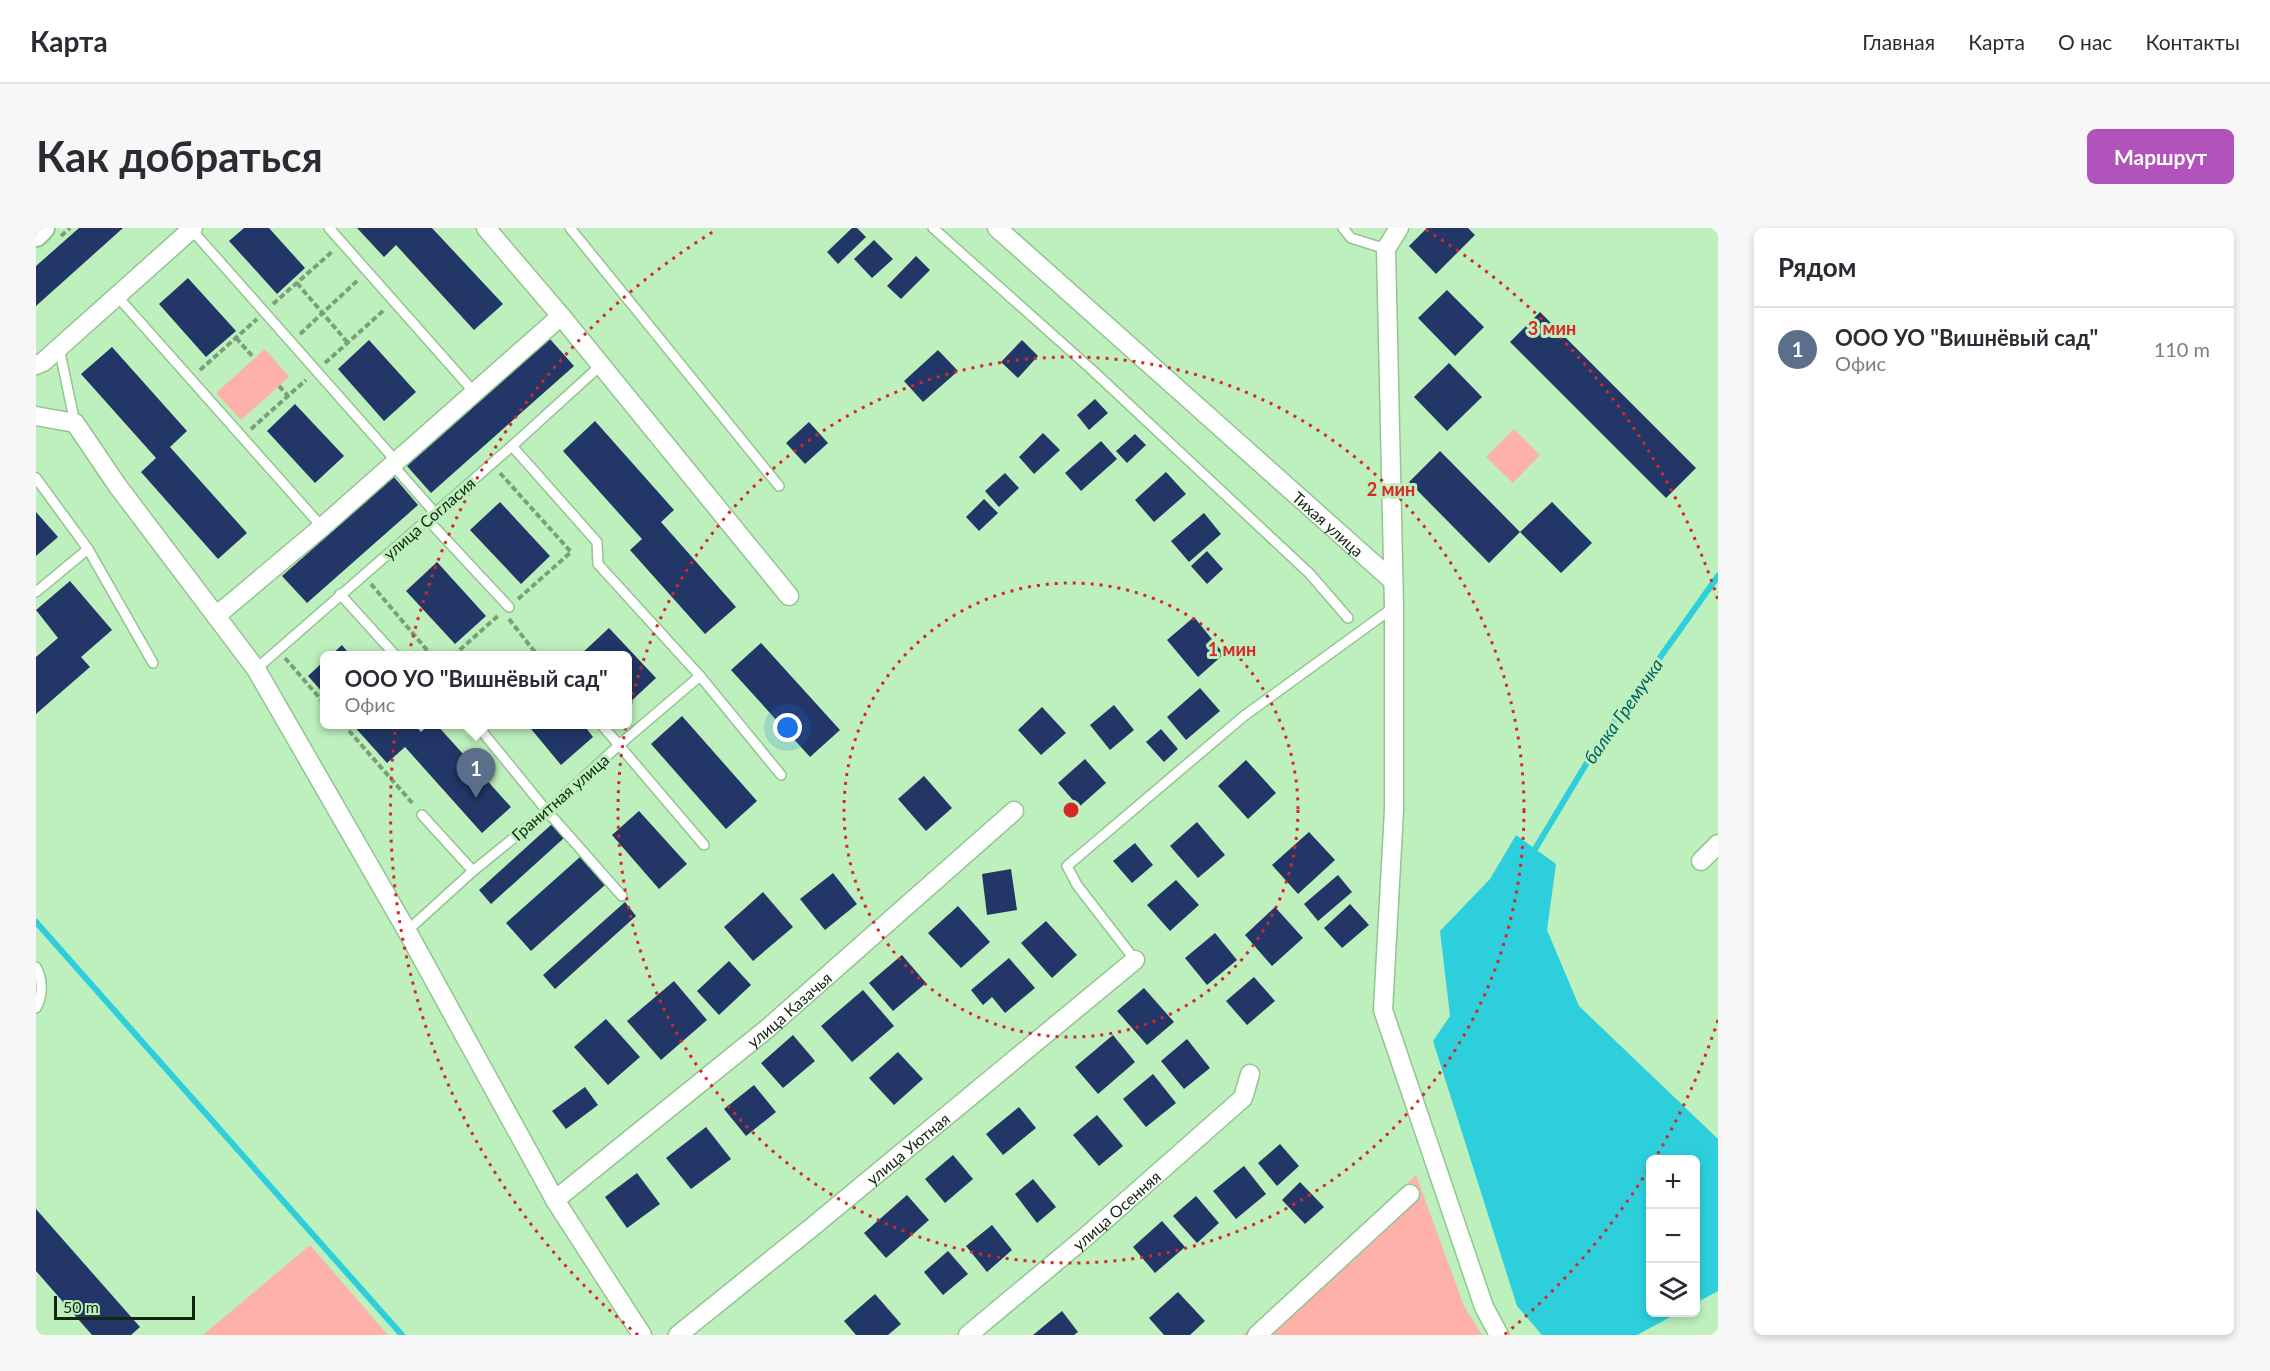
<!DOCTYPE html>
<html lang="ru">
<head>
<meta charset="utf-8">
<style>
  :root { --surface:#fff; --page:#f7f7f7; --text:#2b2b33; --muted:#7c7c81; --line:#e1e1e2; --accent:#b252bb }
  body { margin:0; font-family:Lato,sans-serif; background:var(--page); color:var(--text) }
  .controls { position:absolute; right:18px; bottom:18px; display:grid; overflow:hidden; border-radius:9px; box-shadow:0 3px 9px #0003 }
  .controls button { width:54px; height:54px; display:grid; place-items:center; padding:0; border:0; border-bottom:2px solid var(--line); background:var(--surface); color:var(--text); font:30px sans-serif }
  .scale { position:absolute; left:18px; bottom:15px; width:141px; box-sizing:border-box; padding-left:6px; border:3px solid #122612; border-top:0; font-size:16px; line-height:21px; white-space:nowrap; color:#122612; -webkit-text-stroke:4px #bdf0bc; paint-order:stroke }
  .you { position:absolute; left:752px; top:500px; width:21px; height:21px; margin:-15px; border:4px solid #fff; border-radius:50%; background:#1a73e8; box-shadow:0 0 0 9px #1a73e833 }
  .badge { display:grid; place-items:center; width:39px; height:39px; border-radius:50%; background:var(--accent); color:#fff; font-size:20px; font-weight:700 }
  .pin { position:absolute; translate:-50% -50px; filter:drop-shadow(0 2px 3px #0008) }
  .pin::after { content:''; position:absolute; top:32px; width:21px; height:18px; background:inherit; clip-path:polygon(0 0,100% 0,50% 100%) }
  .popup { position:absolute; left:284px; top:423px; width:312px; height:78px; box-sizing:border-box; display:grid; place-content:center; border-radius:9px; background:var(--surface); filter:drop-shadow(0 2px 4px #0005); font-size:20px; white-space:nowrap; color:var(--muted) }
  .popup b { font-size:22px; color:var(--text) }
  .popup::after { content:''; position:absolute; left:50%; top:100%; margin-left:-12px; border:12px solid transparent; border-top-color:var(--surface) }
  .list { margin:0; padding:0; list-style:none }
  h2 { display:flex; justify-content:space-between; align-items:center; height:78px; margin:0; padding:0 24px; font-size:26px }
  h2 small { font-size:20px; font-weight:400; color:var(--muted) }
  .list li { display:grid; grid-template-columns:39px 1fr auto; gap:18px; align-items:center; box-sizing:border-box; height:84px; padding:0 24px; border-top:2px solid var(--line) }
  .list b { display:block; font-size:22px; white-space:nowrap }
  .list p { margin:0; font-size:20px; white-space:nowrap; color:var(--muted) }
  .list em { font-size:20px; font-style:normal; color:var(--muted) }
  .icon { flex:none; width:33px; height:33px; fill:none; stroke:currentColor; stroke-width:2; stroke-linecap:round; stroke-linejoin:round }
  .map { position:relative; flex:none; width:1682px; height:1107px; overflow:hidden; border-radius:9px }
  header { display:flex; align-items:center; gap:36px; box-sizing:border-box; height:84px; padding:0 30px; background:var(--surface); border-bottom:2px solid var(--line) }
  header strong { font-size:28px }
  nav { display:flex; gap:33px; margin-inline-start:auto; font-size:21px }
  .intro { display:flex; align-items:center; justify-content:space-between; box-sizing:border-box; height:144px; padding:0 36px }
  h1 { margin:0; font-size:42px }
  .button { padding:15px 27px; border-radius:9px; background:var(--accent); color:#fff; font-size:21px; font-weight:700 }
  main { display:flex; gap:36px; padding:0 36px }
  aside { flex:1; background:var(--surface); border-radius:9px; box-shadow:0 3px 9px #0003 }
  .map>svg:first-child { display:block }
  .green { fill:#feb1ab }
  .water { fill:#2dcfdd }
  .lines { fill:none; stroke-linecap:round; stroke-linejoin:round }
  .stream { stroke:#2dcfdd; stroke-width:6 }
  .building { fill:#223767 }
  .service-casing { stroke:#93c492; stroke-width:12 }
  .minor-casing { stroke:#93c492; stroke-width:21 }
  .tertiary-casing { stroke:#93c492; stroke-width:26 }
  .path { stroke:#79a078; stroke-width:4; stroke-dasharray:6 3; stroke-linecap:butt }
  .service { stroke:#fff; stroke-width:9 }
  .minor { stroke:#fff; stroke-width:18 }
  .tertiary { stroke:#fff; stroke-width:22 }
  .ring { fill:none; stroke:#d62828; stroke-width:3; stroke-dasharray:3 6 }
  .labels { text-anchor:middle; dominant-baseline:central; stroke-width:6; stroke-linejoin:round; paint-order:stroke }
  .street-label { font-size:16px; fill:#122612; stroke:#bdf0bc }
  .water-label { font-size:18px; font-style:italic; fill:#005e65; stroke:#bdf0bc }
  .centre { fill:#d62828; stroke:#bdf0bc; stroke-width:3 }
  .ring-label { font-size:18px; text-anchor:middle; font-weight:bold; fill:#d62828; stroke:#bdf0bc; stroke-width:6; stroke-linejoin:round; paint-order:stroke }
</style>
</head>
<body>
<header>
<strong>Карта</strong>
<nav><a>Главная</a><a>Карта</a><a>О нас</a><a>Контакты</a></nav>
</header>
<div class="intro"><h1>Как добраться</h1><a class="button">Маршрут</a></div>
<main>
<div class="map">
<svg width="1682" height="1107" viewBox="0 0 1682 1107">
  <rect width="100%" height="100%" fill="#bdf0bc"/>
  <!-- green -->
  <g class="green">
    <path d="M229,121L253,149L205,192L180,165Z"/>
    <path d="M1478,201L1504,227L1477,255L1450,229Z"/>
    <path d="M1380,947L1428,1078L1446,1107H1207Z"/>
    <path d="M274,1017L352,1107H167Z"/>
  </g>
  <!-- water -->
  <path class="water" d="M1480,607L1520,636L1511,702L1543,778L1682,911V1063L1660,1075V932H1614V1084L1642,1085L1601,1107H1506L1481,1078L1397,813L1414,788L1404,703L1454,651Z"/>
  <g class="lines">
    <!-- stream -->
    <g class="stream">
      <path d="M1499,621L1561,518L1682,348"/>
      <path d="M0,694L366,1107"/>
    </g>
  </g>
  <!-- building -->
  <g class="building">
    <path d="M43,0H87L0,78V38Z"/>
    <path d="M208,0H233L269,40L241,66L193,13Z"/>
    <path d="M321,0H396L467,76L438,102L360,17L348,29Z"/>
    <path d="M816,0H821L830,9L802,36L791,24Z"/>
    <path d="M1391,0H1432L1439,7L1400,46L1373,18Z"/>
    <path d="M838,12L857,31L836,50L818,31Z"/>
    <path d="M880,28L894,42L865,71L851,58Z"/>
    <path d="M152,50L200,103L170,129L123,76Z"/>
    <path d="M1411,62L1448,99L1419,128L1382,90Z"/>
    <path d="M1504,84L1660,240L1630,270L1474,114Z"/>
    <path d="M514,111L538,138L395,265L371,238Z"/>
    <path d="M333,112L380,164L348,193L302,141Z"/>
    <path d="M986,112L1002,128L982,150L965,134Z"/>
    <path d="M76,119L151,203L134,219L211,305L182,331L105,244L120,230L45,146Z"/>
    <path d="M902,122L922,143L887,174L868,153Z"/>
    <path d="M1413,135L1446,169L1411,203L1378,169Z"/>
    <path d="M1059,171L1072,185L1053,202L1041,187Z"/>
    <path d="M259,176L308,228L279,255L231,203Z"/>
    <path d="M559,193L638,282L625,294L700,379L669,406L594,322L606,311L527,223Z"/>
    <path d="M773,194L792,215L769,236L750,215Z"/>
    <path d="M1007,205L1024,222L998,246L983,229Z"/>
    <path d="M1099,206L1110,217L1091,235L1080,223Z"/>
    <path d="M1065,213L1081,231L1045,263L1029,245Z"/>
    <path d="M1404,223L1484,304L1453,335L1373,254Z"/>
    <path d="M1130,244L1150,266L1118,294L1099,272Z"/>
    <path d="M969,245L983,260L963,279L949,263Z"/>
    <path d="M358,249L382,277L271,375L246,348Z"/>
    <path d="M948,271L962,285L943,303L930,289Z"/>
    <path d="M464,274L514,328L485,356L434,302Z"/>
    <path d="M1516,274L1556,315L1525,345L1484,304Z"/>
    <path d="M0,284L22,309L0,328Z"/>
    <path d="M1168,285L1185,306L1153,334L1135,313Z"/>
    <path d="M1171,323L1187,341L1171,356L1155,338Z"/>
    <path d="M401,334L450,388L419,416L370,363Z"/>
    <path d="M34,353L76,402L45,429L54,439L0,486V429L22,410L0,382Z"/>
    <path d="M1158,389L1188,426L1162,449L1131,412Z"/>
    <path d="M573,400L620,450L592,476V428H543Z"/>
    <path d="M725,415L804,502L774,529L695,442Z"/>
    <path d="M306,417L315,428H294Z"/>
    <path d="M288,433V466L272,448Z"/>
    <path d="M1164,460L1184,483L1150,512L1131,489Z"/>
    <path d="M1078,477L1098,502L1074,522L1054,497Z"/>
    <path d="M1006,479L1030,505L1005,527L982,502Z"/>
    <path d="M646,488L721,573L690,601L615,516Z"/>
    <path d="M316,496H378L385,504L393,496H400L475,579L446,605L369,519L351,535Z"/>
    <path d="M491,496H547L557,509L525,537Z"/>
    <path d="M1125,501L1142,521L1128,534L1110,514Z"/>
    <path d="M1049,531L1070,555L1043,579L1022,555Z"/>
    <path d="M1210,532L1240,565L1212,591L1182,558Z"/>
    <path d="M888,548L916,580L890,603L862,571Z"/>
    <path d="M603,583L651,636L623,661L576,607Z"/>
    <path d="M1161,594L1189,627L1162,650L1134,618Z"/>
    <path d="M516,596L528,610L455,676L443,662Z"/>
    <path d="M1273,604L1299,632L1262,666L1236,637Z"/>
    <path d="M1099,615L1117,637L1096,655L1077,633Z"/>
    <path d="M544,629L569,657L495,723L470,695Z"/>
    <path d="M975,641L981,682L951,687L946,646Z"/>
    <path d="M797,645L821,676L789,702L764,671Z"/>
    <path d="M1302,647L1316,664L1282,693L1268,676Z"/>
    <path d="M1140,652L1163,677L1134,703L1111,677Z"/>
    <path d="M727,664L757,699L717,733L688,699Z"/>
    <path d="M589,674L600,688L519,761L507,747Z"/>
    <path d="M1314,676L1333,697L1306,720L1288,700Z"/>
    <path d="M922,678L954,714L925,740L892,705Z"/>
    <path d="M1239,679L1267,710L1236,738L1209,707Z"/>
    <path d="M1010,693L1041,727L1016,750L985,715Z"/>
    <path d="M1179,705L1201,732L1171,757L1149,730Z"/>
    <path d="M866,727L890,755L857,783L833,755Z"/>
    <path d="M973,730L999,760L969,785L956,769L947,777L935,762Z"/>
    <path d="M693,733L715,757L683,787L661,763Z"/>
    <path d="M1218,749L1239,773L1211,797L1190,773Z"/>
    <path d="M638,753L671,792L625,832L591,793Z"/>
    <path d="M1108,760L1138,794L1111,817L1081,783Z"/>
    <path d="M827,762L858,798L816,834L785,798Z"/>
    <path d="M570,791L604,829L572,857L538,819Z"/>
    <path d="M757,807L779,833L747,860L725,835Z"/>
    <path d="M1077,807L1099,834L1062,866L1039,839Z"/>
    <path d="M1151,811L1174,840L1148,861L1125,833Z"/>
    <path d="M862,824L887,851L858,877L833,850Z"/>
    <path d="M1117,846L1140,875L1110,899L1087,871Z"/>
    <path d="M718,857L740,884L710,908L688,881Z"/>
    <path d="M549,859L562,877L530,901L516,883Z"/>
    <path d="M983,879L1000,900L967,927L950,906Z"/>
    <path d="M1061,887L1087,918L1063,938L1037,907Z"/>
    <path d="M670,899L695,931L655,961L630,930Z"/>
    <path d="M1244,916L1263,938L1241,958L1222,935Z"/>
    <path d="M917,927L937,951L909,975L889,951Z"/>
    <path d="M1208,938L1230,966L1200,991L1177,963Z"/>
    <path d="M601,945L624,976L591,1000L569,969Z"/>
    <path d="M997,951L1020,979L1001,995L979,966Z"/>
    <path d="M1264,954L1288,979L1269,996L1246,972Z"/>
    <path d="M871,967L893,992L850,1030L828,1005Z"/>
    <path d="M1160,968L1183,995L1161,1015L1137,988Z"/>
    <path d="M0,981L104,1099L95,1107H56L0,1043Z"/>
    <path d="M1126,993L1149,1019L1119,1045L1097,1019Z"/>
    <path d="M956,997L976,1022L951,1044L930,1018Z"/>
    <path d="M912,1023L932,1046L907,1067L888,1044Z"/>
    <path d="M1142,1064L1169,1093L1154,1107H1128L1113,1090Z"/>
    <path d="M839,1066L865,1096L852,1107H820L808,1093Z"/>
    <path d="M1026,1083L1042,1104L1038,1107H997Z"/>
  </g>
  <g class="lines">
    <defs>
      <g id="service">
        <path d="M293,0L438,164"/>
        <path d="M534,0L743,258"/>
        <path d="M897,0L1055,141L1274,346L1312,390"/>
        <path d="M1307,0L1315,10L1350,21"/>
        <path d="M155,1L360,233"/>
        <path d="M81,68L286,299"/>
        <path d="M23,120L39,195"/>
        <path d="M476,218L561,314L562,336L664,448L745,547"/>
        <path d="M356,236L399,285"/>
        <path d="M0,250L52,321L117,435"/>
        <path d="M391,291L473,379"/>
        <path d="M0,364L52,321"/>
        <path d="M304,366L360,428"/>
        <path d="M220,441L476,218L564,138"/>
        <path d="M440,496L511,583L586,668"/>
        <path d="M565,496L668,617"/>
        <path d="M386,587L437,643"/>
        <path d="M371,703L437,643L511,583L583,517L664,448"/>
        <path d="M1099,732L1041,657L1031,638L1208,488L1358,379"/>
        <path d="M0,739C7,751 7,768 0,780"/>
      </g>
      <g id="minor">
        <path id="s1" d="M961,0L1357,353"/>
        <path d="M1363,0L1350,21L1358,379V582L1347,782L1448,1079L1463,1107"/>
        <path d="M525,88L753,368"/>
        <path d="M0,137L7,134L157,0"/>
        <path d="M0,188L39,195L81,257L180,388L286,299L525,88L450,0"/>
        <path d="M180,388L220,441L371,703L519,972L606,1107"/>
        <path d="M1665,633L1682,616"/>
        <path id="s2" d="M519,972L732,800L978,583"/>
        <path id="s3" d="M642,1107L775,1000L1099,732"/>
        <path id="s4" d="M932,1107L1046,1012L1207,870L1214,846"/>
        <path d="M1221,1107L1374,966"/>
      </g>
      <path id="tertiary" d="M0,7L7,0"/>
    </defs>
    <!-- service casing -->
    <use href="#service" class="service-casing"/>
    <!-- minor casing -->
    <use href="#minor" class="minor-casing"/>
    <!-- tertiary casing -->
    <use href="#tertiary" class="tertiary-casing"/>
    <!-- path -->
    <g class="path">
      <path d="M25,8L34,0"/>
      <path d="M261,55L312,115"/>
      <path d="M237,76L297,23"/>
      <path d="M264,106L322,52"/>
      <path d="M200,110L218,130"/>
      <path d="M289,135L348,82"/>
      <path d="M164,142L221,91"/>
      <path d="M243,158L252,168"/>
      <path d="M215,201L270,152"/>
      <path d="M464,245L535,324L481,372"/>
      <path d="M335,356L396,428"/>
      <path d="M473,391L502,428"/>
      <path d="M417,428L464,386"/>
      <path d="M249,430L288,475"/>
      <path d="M307,496L378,577"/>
    </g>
    <!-- service -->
    <use href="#service" class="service"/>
    <!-- minor -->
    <use href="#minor" class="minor"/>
    <!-- tertiary -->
    <use href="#tertiary" class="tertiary"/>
  </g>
  <!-- distance rings -->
  <g class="ring">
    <circle cx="1035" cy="582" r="227"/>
    <circle cx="1035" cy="582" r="453"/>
    <path d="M1682 792A680 680 0 0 1 1621 927M1612 942A680 680 0 0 1 1468 1107M602 1107A680 680 0 0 1 680 2M1390 2A680 680 0 0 1 1682 372"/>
  </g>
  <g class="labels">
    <!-- street labels -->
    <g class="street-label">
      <text transform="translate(393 290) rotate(-41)">улица Согласия</text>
      <text stroke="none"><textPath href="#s1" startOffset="444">Тихая улица</textPath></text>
      <text transform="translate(524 569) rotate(-41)">Гранитная улица</text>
      <text stroke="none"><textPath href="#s2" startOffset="302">улица Казачья</textPath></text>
      <text stroke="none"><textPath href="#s3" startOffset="296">улица Уютная</textPath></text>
      <text stroke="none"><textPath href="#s4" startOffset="194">улица Осенняя</textPath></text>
    </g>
    <!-- water labels -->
    <g class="water-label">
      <text transform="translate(1587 483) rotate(-55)">балка Гремучка</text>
    </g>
  </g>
  <circle cx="1035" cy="582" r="9" class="centre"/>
  <g class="ring-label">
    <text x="1516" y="107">3 мин</text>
    <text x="1355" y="268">2 мин</text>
    <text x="1196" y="428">1 мин</text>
  </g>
</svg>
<div class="controls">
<button>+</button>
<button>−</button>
<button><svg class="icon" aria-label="layers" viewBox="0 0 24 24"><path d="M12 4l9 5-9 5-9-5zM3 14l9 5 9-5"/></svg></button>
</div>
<div class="scale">50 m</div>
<div class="you"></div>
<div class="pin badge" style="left:440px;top:570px;background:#5c6f8a">1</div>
<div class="popup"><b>ООО УО &quot;Вишнёвый сад&quot;</b>Офис</div>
</div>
<aside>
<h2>Рядом<small></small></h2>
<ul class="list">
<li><span class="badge" style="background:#5c6f8a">1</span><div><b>ООО УО &quot;Вишнёвый сад&quot;</b><p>Офис</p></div><em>110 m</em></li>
</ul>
</aside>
</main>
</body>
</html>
